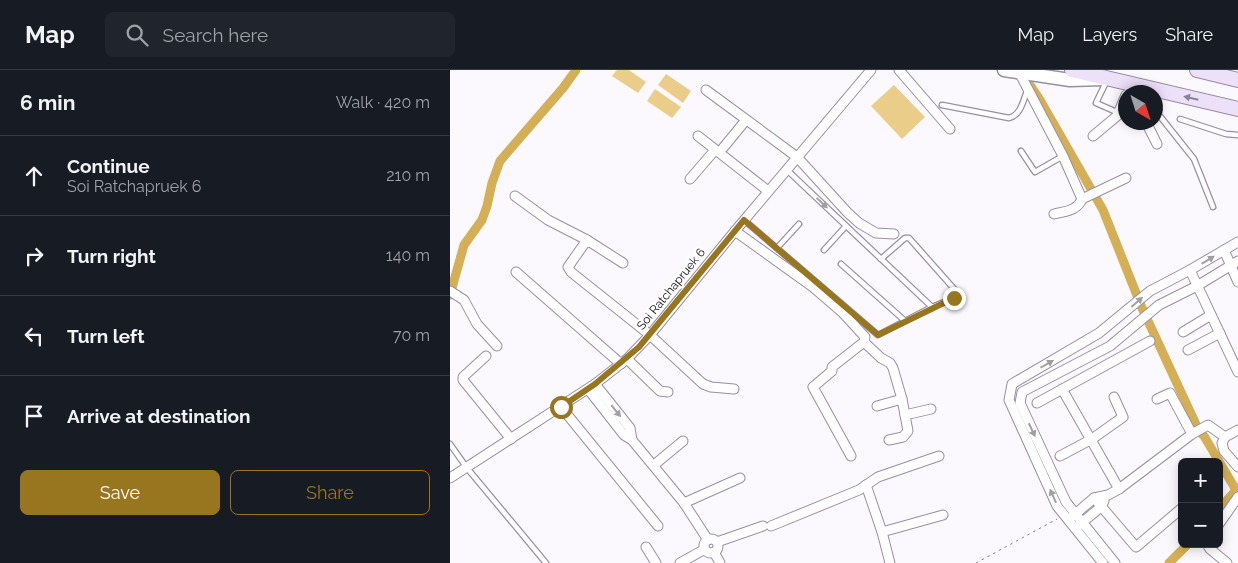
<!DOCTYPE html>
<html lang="en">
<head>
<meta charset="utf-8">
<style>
  :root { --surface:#171b24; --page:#20242c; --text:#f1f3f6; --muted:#9ea1a6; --line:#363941; --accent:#97761f }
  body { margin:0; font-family:Raleway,sans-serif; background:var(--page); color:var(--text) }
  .controls { position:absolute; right:15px; bottom:15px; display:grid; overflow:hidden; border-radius:8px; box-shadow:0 2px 12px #0003 }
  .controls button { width:45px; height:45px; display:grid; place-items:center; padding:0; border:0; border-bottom:1px solid var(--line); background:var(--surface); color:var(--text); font:25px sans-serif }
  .compass { position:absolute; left:668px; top:15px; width:45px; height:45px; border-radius:50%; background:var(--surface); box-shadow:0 2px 12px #0003; rotate:141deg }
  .stop { position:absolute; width:15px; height:15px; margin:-11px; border:4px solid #97761f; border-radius:50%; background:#fff }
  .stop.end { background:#97761f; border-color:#fff; box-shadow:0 1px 5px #0008 }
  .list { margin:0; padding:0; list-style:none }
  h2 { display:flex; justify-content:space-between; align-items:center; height:65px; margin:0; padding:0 20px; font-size:21px }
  h2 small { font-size:16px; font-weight:400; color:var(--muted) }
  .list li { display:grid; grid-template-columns:32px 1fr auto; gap:15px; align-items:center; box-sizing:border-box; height:80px; padding:0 20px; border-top:1px solid var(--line) }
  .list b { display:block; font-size:19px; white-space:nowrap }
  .list p { margin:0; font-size:16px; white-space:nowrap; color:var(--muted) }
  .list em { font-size:16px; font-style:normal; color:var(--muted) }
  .actions { display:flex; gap:10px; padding:15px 20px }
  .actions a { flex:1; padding:11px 0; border:1px solid var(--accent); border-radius:8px; text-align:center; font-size:18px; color:var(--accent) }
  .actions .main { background:var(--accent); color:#fff }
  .icon { flex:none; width:28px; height:28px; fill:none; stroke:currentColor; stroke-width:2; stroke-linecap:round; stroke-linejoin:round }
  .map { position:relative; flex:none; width:788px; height:493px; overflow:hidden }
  header { display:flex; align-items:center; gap:30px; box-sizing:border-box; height:70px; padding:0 25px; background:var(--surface); border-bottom:1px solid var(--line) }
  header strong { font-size:24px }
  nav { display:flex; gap:28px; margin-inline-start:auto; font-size:18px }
  .search { width:350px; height:45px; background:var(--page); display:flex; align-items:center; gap:12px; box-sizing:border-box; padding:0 18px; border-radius:8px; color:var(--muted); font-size:19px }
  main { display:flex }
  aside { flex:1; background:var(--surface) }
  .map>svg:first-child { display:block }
  .green { fill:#ebcd8a }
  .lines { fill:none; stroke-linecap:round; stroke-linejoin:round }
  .canal { stroke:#d5af56; stroke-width:9 }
  .lane-casing { stroke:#998fa2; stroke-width:7 }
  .street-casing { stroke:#998fa2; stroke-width:11 }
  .secondary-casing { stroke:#998fa2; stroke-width:15 }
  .primary-casing { stroke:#998aa7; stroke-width:16 }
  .path { stroke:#7e7b81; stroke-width:1; stroke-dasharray:2.5 4; stroke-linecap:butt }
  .lane { stroke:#fff; stroke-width:4.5 }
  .street { stroke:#fff; stroke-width:9 }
  .secondary { stroke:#fff; stroke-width:12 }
  .primary { stroke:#ede0f9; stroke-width:14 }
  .oneway { fill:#8b8293 }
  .oneway2 { fill:#a19fa2 }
  .route { stroke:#97761f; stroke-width:6 }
  .labels { text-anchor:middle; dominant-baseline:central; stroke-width:4.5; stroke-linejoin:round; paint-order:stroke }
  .street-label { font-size:12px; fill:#141017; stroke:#fff }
</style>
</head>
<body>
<header>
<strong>Map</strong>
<div class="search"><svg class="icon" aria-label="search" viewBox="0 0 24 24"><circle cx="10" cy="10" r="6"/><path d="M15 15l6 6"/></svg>Search here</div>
<nav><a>Map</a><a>Layers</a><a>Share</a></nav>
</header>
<main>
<aside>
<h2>6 min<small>Walk · 420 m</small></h2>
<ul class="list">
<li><svg class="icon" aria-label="ahead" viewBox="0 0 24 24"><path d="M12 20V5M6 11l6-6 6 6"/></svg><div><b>Continue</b><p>Soi Ratchapruek 6</p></div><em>210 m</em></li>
<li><svg class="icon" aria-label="right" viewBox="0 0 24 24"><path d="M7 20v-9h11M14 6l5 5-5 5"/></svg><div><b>Turn right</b></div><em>140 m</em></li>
<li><svg class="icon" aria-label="left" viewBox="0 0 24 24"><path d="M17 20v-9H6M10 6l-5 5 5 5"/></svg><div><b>Turn left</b></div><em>70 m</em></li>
<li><svg class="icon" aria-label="arrive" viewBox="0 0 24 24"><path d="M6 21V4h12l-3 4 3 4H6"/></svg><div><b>Arrive at destination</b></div></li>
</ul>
<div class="actions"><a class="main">Save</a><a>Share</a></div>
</aside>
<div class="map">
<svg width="788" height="493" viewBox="0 0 788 493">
  <rect width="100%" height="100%" fill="#fbf9fd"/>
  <!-- green -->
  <g class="green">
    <path d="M167,0H179L196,12L188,23L162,6Z"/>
    <path d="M216,4L241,21L233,33L208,15Z"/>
    <path d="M444,15L475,47L452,69L421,36Z"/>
    <path d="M205,19L231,37L222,48L197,31Z"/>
  </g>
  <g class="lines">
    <!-- canal -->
    <g class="canal">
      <path d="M580,15L590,30L653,140L692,238L749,361L754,366L786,420"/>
      <path d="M0,225L14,175L32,150L37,136L42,113L50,91L113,18L126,0"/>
      <path d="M769,439L788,418"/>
      <path d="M719,493L738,474"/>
    </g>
    <defs>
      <g id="lane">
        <path d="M657,10L646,33L669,43"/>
        <path d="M492,35L559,48C571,45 573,31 577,21"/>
        <path d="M706,44L709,45L744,89L763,137"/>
        <path d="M730,49L776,64L788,65"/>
        <path d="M571,81L585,102L613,86"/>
        <path d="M294,150L428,265L482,237L337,100"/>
        <path d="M327,178L349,154"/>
        <path d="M374,180L396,156"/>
        <path d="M431,189L455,168H459L506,221V225L504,228L482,237"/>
        <path d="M391,194L454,250"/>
        <path d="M0,374L17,398L96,493"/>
      </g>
      <g id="street">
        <path d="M449,0L500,59"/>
        <path d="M569,2L613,86L632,129C627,141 616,141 604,144"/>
        <path d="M256,20L347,87L397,142L409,153L426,163L444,164"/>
        <path d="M696,52L707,74"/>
        <path d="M248,66L318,121"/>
        <path d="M643,66L667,46L676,25"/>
        <path d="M273,78L296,50"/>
        <path d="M240,109L265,80"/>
        <path d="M65,126L98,150L137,170"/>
        <path d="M632,129L676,108"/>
        <path d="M285,161L363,217L392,242L415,267L414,272L382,297V301L363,317L401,386"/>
        <path d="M774,180L788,212"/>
        <path d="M173,193L137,170L118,197L121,202L200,265L253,314L261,317L284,319"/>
        <path d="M740,200L788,302"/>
        <path d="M66,202L171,294"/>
        <path d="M0,221L14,230L27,254L47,276"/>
        <path d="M733,262L761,245"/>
        <path d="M414,272L431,288L440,293L443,298L452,329L458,361L453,367L439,370"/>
        <path d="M738,280L770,263"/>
        <path d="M36,286L13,307V310L61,369"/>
        <path d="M177,289L210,321L218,322"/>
        <path d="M145,314L180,358L182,370"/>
        <path d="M138,319L174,365L182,370L234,433L258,470"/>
        <path d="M612,319L669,419"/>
        <path d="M707,329L720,323L742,364"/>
        <path d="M587,333L700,271"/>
        <path d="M427,336L452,329"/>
        <path d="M111,337L208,456"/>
        <path d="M455,345L481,339"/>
        <path d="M775,367L788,360"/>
        <path d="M610,386L642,369L673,347L664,327"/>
        <path d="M204,395L233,371"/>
        <path d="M0,408L145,314L177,289L200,265L285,161L421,0"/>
        <path d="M416,415L432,462L440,493"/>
        <path d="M644,428L686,477L732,438"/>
        <path d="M234,433L290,408"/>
        <path d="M623,446L644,428L658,425L669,419L742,364L758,355L775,367L772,373L774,381L788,397"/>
        <path d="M769,454L788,427"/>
        <path d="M629,455L651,437L654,431"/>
        <path d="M321,456L409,420L428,407L489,386"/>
        <path d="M432,462L493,445"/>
        <circle cx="261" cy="476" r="7"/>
        <path d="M267,472L313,456"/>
        <path d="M757,474L760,479L777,493"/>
        <path d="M196,477L206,493"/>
        <path d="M264,482L270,493"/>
        <path d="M230,493L255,479"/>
        <path d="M653,493L607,436L559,330L562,314L649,263L700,221L740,200L788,172"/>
        <path d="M665,493L616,432L570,333L572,322L660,276L709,235L747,216L788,191"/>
      </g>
      <path id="secondary" d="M554,0L620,10L653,9"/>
      <g id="primary">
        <path d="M622,0L788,39"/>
        <path d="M747,0L788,10"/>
      </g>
    </defs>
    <!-- lane casing -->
    <use href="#lane" class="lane-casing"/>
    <!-- street casing -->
    <use href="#street" class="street-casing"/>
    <!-- secondary casing -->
    <use href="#secondary" class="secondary-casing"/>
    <!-- primary casing -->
    <use href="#primary" class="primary-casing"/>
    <!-- path -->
    <path class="path" d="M526,493L607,449"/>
    <!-- lane -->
    <use href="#lane" class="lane"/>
    <!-- street -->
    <use href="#street" class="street"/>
    <!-- secondary -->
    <use href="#secondary" class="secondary"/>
    <!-- primary -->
    <use href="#primary" class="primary"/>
  </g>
  <!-- one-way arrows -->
  <defs><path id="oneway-solid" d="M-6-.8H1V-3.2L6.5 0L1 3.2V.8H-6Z" transform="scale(1.25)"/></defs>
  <use class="oneway" href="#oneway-solid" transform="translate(741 28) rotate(-167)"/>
  <g class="oneway2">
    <use href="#oneway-solid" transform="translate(372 133) rotate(43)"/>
    <use href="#oneway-solid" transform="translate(758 190) rotate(-31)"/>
    <use href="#oneway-solid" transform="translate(687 232) rotate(-41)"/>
    <use href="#oneway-solid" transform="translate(597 294) rotate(-30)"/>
    <use href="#oneway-solid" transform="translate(166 341) rotate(51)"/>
    <use href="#oneway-solid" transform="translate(582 360) rotate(65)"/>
    <use href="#oneway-solid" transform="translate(603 426) rotate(-114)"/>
  </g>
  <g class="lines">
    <!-- route -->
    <path class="route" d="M111,337L145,314L189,277L294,150L428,265L504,228"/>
  </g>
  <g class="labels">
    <!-- street labels -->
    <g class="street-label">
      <text transform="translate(221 219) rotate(-51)">Soi Ratchapruek 6</text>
    </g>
  </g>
</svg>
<div class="controls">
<button>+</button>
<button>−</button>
</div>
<svg class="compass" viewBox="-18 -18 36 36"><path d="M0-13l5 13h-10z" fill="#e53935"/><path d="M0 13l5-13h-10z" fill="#9ea1a6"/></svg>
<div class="stop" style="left:111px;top:337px"></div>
<div class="stop end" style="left:504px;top:228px"></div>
</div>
</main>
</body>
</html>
